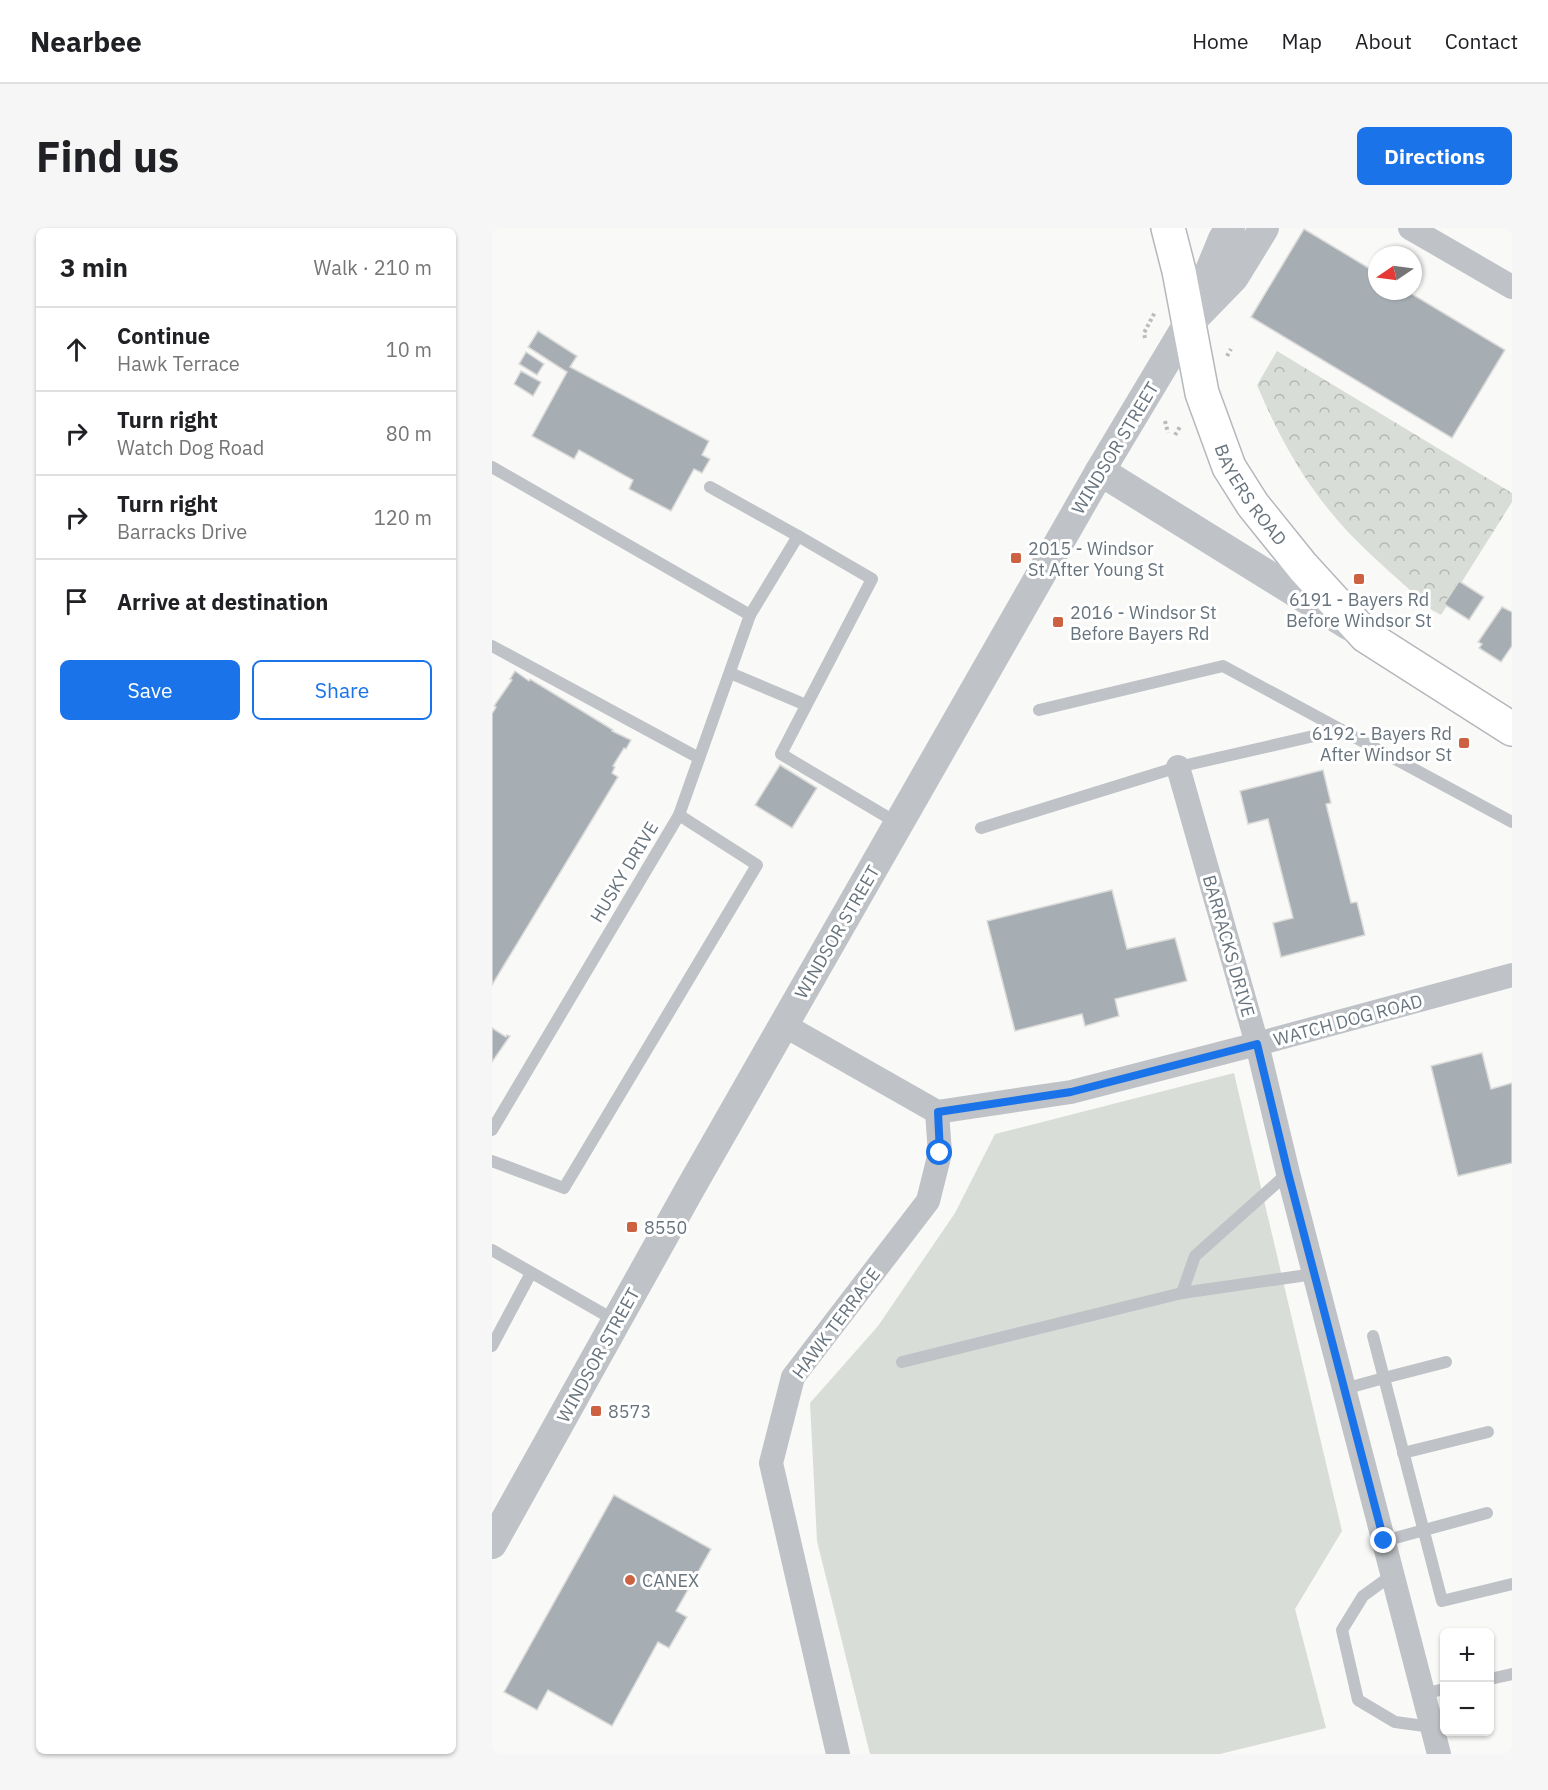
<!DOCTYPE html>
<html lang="en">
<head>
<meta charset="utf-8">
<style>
  :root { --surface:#fff; --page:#f6f6f6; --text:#202124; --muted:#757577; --line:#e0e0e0; --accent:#1a73e8 }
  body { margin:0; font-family:"IBM Plex Sans",sans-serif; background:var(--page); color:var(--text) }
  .controls { position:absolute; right:18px; bottom:18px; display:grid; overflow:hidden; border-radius:9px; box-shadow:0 2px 4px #0004 }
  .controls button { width:54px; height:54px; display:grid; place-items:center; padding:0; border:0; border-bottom:2px solid var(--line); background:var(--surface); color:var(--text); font:30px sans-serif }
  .compass { position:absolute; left:876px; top:18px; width:54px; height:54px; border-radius:50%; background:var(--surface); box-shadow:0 2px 4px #0004; rotate:257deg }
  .stop { position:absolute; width:18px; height:18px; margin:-14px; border:4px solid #1a73e8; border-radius:50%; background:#fff }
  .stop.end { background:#1a73e8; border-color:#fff; box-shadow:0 2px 6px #0008 }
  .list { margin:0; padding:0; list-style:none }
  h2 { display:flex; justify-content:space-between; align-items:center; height:78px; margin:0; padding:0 24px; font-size:26px }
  h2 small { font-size:20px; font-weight:400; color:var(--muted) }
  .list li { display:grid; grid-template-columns:39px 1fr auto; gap:18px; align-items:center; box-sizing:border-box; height:84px; padding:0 24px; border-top:2px solid var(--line) }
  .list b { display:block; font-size:22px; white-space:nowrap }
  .list p { margin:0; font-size:20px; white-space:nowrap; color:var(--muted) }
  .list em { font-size:20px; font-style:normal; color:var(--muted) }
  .actions { display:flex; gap:12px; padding:18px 24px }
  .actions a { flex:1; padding:14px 0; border:2px solid var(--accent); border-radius:9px; text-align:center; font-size:21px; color:var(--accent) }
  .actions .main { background:var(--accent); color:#fff }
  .icon { flex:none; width:33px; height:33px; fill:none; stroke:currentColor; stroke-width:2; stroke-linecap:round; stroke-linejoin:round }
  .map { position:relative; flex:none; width:1020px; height:1526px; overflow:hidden; border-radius:9px }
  header { display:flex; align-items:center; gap:36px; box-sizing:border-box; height:84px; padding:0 30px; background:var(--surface); border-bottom:2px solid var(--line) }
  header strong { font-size:28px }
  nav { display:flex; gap:33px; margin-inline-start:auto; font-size:21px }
  .intro { display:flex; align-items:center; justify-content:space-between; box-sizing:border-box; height:144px; padding:0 36px }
  h1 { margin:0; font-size:42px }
  .button { padding:15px 27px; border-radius:9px; background:var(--accent); color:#fff; font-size:21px; font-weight:700 }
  main { display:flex; gap:36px; padding:0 36px }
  aside { flex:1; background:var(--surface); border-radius:9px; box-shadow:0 2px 4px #0004 }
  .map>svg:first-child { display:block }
  .green { fill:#d9ddd7 }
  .park { fill:url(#park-crowns) }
  .building { fill:#a7aeb3; stroke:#dbdbd9; stroke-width:1.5 }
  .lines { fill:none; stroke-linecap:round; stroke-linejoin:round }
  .secondary-casing { stroke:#b4b8bc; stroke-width:36 }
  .path { stroke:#b9bcbe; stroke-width:4; stroke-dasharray:3 3; stroke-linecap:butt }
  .service { stroke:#bfc2c6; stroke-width:12 }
  .minor { stroke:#bfc2c6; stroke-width:24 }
  .tertiary { stroke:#bfc2c6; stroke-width:30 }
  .secondary { stroke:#fff; stroke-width:33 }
  .route { stroke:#1a73e8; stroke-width:8 }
  .poi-dot { fill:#cd6242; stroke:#fff; stroke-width:2 }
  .labels { text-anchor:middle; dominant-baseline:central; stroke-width:6; stroke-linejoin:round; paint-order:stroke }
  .street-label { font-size:18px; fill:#67747e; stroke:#fff }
  .poi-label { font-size:18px; fill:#67747e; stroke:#fff; text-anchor:start }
</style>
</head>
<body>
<header>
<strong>Nearbee</strong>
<nav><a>Home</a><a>Map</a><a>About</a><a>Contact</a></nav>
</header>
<div class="intro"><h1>Find us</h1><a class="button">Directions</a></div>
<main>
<aside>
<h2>3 min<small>Walk · 210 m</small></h2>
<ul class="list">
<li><svg class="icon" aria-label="ahead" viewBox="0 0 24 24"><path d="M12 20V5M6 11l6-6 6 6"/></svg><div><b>Continue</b><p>Hawk Terrace</p></div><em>10 m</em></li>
<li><svg class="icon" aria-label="right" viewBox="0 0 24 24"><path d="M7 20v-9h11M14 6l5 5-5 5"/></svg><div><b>Turn right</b><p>Watch Dog Road</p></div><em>80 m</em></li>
<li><svg class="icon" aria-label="right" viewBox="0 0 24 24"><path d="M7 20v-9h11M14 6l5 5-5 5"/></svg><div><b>Turn right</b><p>Barracks Drive</p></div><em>120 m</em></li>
<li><svg class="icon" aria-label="arrive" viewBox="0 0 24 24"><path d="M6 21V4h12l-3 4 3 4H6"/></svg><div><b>Arrive at destination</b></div></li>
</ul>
<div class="actions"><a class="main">Save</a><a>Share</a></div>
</aside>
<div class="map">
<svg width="1020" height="1526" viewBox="0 0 1020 1526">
  <defs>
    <pattern id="park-crowns" width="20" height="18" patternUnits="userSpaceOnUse" patternTransform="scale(1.5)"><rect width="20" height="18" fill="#d9ddd7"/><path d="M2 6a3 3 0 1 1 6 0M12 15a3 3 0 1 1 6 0" fill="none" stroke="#b4b8b4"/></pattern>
  </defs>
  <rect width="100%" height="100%" fill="#f9f9f7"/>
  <!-- green -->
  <path class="green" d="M742,845L850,1303L803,1381L834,1500L728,1526H378L325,1313L318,1175L386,1098L463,985L503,906Z"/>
  <!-- park -->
  <path class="park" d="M785,123L1020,265V274L949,387L940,382C912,356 882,331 856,304C815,260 788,212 765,157Z"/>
  <!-- building -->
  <g class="building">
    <path d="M812,1L885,45V63H915L1013,122L960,210L759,89Z"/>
    <path d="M46,103L85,128L78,139L217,213L210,227L218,231L210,245L202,241L179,283L137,261L141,252L87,222L82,231L40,208L75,144L36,119Z"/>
    <path d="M34,124L52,136L45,147L27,136Z"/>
    <path d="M29,143L49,154L41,168L22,156Z"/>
    <path d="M967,353L992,369L977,392L952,376Z"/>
    <path d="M1010,379L1020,384V418L1009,434L987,420L990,416L986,414Z"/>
    <path d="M23,443L37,453L38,451L121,502L120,503L139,512L134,521L132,520L121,538L123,539L120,545L126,549L0,757V486L4,479L2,478L20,452L18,451Z"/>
    <path d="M288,537L325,560L300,600L263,577Z"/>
    <path d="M831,542L839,575L834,576L859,675L865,674L873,707L789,729L781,695L801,690L776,591L756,596L748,563Z"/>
    <path d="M620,662L635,721L683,710L695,753L623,771L627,788L593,798L590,786L523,803L495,693Z"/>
    <path d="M0,800L14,809L15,807L18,808L0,834Z"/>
    <path d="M990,825L999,861L1020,855V935L966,948L939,838Z"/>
    <path d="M122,1267L219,1321L184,1383L195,1389L177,1420L166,1414L120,1498L56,1462L45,1482L12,1464Z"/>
  </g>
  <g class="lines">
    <defs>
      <g id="secondary">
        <path id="s1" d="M676,0L687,43L710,165L737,239L761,277L811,339L874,408L1020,501"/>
      </g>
    </defs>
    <!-- secondary casing -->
    <use href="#secondary" class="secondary-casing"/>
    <!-- path -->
    <g class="path">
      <path d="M653,110L652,105L663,84"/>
      <path d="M735,128L739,121"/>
      <path d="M673,193L676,205"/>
      <path d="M683,207L689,197"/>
    </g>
    <!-- service -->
    <g class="service">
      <path d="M0,239L258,387L306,308L218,259"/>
      <path d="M306,308L380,351L289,526L407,596"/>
      <path d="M0,418L207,530"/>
      <path d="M238,445L314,477"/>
      <path d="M547,482L731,438L1020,594"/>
      <path d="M489,600L686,539L848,502"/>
      <path d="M0,902L187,587L258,387"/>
      <path d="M0,933L72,960L265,637L187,587"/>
      <path d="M0,1022L124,1093"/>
      <path d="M690,1065L703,1028L796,945"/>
      <path d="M881,1108L892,1150L954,1134"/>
      <path d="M0,1118L39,1045"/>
      <path d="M410,1134L690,1065L822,1046"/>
      <path d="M852,1161L892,1150L950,1373L1020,1356"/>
      <path d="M911,1225L996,1204"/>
      <path d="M892,1313L995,1285"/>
      <path d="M900,1347L871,1368L850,1402L866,1472L903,1494L940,1499"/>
      <path d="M998,1451L1020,1446"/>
      <path d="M931,1466L952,1461"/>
    </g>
    <!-- minor -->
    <g class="minor">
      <path d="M918,0L1020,59"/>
      <path d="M686,539L765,816L796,945L947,1526"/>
      <path d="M292,797L445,884L448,925L436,973L301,1149L279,1235L346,1526"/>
      <path d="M445,884L579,864L765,816L1020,747"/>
    </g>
    <!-- tertiary -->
    <g class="tertiary">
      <path d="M707,85L742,49L772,0"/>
      <path d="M608,243L858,398"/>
      <path d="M0,1316L199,959L608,243L696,96L731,11L738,0"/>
    </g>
    <!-- secondary -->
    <use href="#secondary" class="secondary"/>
  </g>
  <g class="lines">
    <!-- route -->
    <path class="route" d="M448,925L446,884L579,864L765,816L796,945L892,1313"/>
  </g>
  <!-- markers -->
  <g class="poi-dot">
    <rect x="518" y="324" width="12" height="12" rx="3"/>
    <rect x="861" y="345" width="12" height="12" rx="3"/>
    <rect x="560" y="388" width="12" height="12" rx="3"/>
    <rect x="966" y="509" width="12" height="12" rx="3"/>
    <rect x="134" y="993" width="12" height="12" rx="3"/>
    <rect x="98" y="1177" width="12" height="12" rx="3"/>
    <circle cx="138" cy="1352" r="6"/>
  </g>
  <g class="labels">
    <!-- street labels -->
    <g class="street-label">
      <text transform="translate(623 220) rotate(-59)">WINDSOR STREET</text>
      <text stroke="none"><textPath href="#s1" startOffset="282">BAYERS ROAD</textPath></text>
      <text transform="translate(132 644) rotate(-59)">HUSKY DRIVE</text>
      <text transform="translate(345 704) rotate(-60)">WINDSOR STREET</text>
      <text transform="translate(737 718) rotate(74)">BARRACKS DRIVE</text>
      <text transform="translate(856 792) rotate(-15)">WATCH DOG ROAD</text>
      <text transform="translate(344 1095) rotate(-53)">HAWK TERRACE</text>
      <text transform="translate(106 1127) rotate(-61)">WINDSOR STREET</text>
    </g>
    <!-- poi labels -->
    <g class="poi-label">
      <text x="536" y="320">2015 - Windsor<tspan x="536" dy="21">St After Young St</tspan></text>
      <text x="867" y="371" text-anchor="middle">6191 - Bayers Rd<tspan x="867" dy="21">Before Windsor St</tspan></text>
      <text x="578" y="384">2016 - Windsor St<tspan x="578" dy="21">Before Bayers Rd</tspan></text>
      <text x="960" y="505" text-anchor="end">6192 - Bayers Rd<tspan x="960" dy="21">After Windsor St</tspan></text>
      <text x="152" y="999">8550</text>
      <text x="116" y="1183">8573</text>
      <text x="150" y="1352">CANEX</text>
    </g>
  </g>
</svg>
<div class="controls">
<button>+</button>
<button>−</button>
</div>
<svg class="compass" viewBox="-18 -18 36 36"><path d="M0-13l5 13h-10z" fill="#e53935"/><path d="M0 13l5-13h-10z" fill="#757577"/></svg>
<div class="stop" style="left:448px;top:925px"></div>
<div class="stop end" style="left:892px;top:1313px"></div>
</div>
</main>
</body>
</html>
